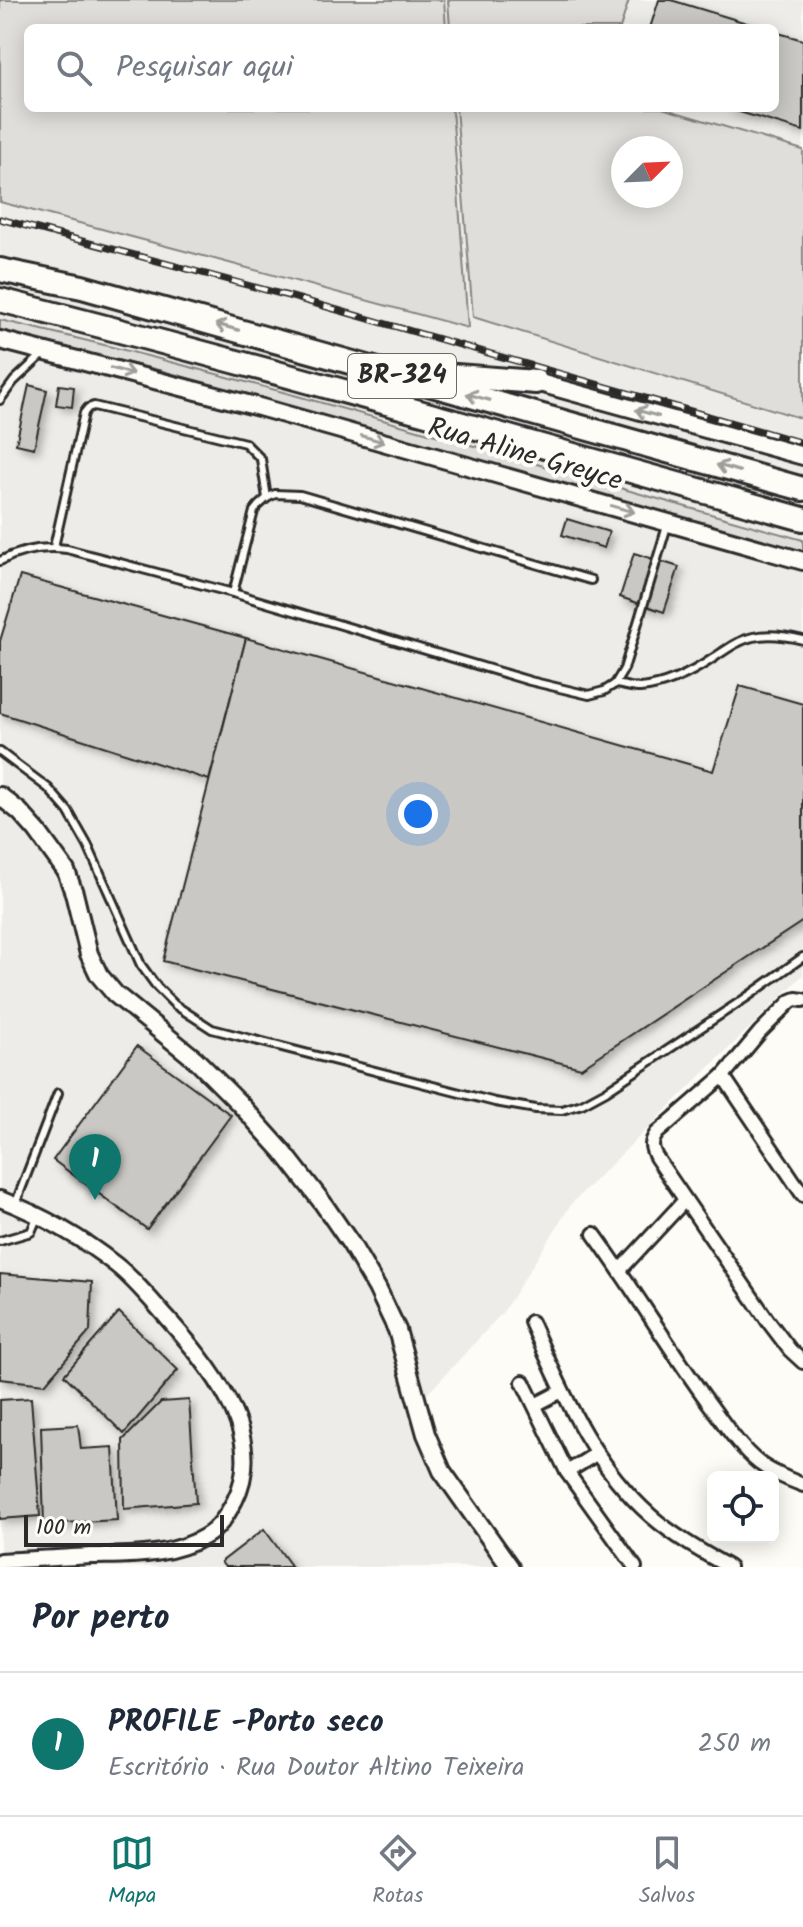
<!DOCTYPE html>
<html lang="pt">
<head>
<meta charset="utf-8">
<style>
  :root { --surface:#fff; --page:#f6f6f7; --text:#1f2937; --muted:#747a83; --line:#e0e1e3; --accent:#0f766e }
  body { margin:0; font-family:Kalam,sans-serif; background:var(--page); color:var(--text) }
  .controls { position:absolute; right:24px; bottom:24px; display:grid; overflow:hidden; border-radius:12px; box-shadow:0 4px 20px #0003 }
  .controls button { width:72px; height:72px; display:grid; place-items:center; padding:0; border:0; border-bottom:2px solid var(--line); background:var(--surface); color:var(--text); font:40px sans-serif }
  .compass { position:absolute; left:611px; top:136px; width:72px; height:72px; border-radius:50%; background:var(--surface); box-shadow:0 4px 20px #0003; rotate:66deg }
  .scale { position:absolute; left:24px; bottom:20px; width:200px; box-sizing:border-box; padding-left:8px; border:4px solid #2b2b2b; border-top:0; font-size:22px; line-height:28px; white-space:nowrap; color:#2b2b2b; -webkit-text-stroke:6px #fdfcf7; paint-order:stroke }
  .you { position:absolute; left:418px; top:814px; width:28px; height:28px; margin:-20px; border:6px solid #fff; border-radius:50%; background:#1a73e8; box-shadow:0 0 0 12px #1a73e833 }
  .badge { display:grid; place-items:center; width:52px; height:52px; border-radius:50%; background:var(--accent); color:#fff; font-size:26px; font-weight:700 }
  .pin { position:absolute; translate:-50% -66px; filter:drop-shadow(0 2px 4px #0008) }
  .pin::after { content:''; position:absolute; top:42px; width:28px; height:24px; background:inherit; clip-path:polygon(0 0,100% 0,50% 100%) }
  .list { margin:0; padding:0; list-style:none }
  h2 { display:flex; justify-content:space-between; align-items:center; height:104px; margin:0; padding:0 32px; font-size:34px }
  h2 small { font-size:26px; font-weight:400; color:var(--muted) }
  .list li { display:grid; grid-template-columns:52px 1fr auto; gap:24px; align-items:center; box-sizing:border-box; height:144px; padding:0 32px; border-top:2px solid var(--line) }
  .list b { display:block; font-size:30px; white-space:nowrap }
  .list p { margin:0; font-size:26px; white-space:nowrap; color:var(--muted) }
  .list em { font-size:26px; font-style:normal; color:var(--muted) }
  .icon { flex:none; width:44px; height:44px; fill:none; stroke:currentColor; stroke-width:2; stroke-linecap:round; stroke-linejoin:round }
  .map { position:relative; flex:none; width:803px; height:1567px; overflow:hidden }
  .search { position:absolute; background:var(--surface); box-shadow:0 4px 20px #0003; left:24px; right:24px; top:24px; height:88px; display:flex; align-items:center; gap:20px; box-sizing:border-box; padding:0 28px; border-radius:12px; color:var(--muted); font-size:30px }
  .sheet { height:248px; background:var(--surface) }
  nav { display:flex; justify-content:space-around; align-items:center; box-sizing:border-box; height:112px; border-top:2px solid var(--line); background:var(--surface); font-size:22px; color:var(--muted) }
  nav a { display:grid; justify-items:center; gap:4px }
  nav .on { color:var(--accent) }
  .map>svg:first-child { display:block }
  .built { fill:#edece8; fill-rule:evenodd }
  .green { fill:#dfdeda; stroke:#858482; stroke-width:2; fill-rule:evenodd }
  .building { fill:#c9c8c4; stroke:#2b2b2b; stroke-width:2; filter:url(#shadow) }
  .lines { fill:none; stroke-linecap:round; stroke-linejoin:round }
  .service-casing { stroke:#2b2b2b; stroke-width:12 }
  .minor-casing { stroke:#2b2b2b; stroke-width:18 }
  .tertiary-casing { stroke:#2b2b2b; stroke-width:20 }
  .secondary-casing { stroke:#2b2b2b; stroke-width:22 }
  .motorway-casing { stroke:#2b2b2b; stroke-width:28 }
  .service { stroke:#fdfcf7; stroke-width:6 }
  .minor { stroke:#fdfcf7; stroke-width:12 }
  .tertiary { stroke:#fdfcf7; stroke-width:14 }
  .secondary { stroke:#fdfcf7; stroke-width:16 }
  .motorway { stroke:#fdfcf7; stroke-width:22 }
  .rail-casing { stroke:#2b2b2b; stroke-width:7 }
  .rail { stroke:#fdfcf7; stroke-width:4; stroke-dasharray:12; stroke-linecap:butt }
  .oneway { stroke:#9e9e9b }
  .labels { text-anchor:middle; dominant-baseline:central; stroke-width:8; stroke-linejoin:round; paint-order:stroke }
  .shield { fill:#fdfcf7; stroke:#6a6a68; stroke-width:2 }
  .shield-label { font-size:26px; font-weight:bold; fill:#2b2b2b }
  .street-label { font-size:28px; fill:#2b2b2b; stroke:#fdfcf7 }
</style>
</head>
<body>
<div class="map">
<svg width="803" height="1567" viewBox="0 0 803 1567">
  <defs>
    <filter id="shadow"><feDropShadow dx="4.5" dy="4.5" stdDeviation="4" flood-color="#0004"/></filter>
  </defs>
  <rect width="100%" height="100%" fill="#fdfcf7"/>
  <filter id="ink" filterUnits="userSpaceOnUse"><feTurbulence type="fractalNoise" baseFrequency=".0125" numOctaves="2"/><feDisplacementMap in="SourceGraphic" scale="16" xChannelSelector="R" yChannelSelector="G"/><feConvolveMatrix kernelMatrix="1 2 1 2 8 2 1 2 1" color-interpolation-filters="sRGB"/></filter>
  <g filter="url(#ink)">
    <!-- built -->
    <path class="built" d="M0,0H803V975L572,1203L503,1312L422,1400L447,1469L507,1567H0ZM28,28H775V108H28ZM623,148H671V196H623Z"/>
    <!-- green -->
    <g class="green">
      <path d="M0,0H444L446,28H28V108H452L468,328L196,254L0,202Z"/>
      <path d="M448,0H629L620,28H450Z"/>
      <path d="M456,108H662L803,150V419L473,317ZM671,148V196H623V148Z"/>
      <path d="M0,320C270,382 536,466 803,540V553L163,371L0,333Z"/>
    </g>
    <!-- building -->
    <g class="building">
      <path d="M659,0H671L763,28H650Z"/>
      <path d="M775,32L803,40V131L726,108H775Z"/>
      <path d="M29,385L47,390L34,448L16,444Z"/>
      <path d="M59,385L74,387L72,407L56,405Z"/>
      <path d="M567,519L609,532L604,548L562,535Z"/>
      <path d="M634,553L679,567L664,612L620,597Z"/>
      <path d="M20,576L246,638L209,780L0,713V641Z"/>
      <path d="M246,638L713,771L740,686L803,704V921L581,1068L163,961Z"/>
      <path d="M137,1046L231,1115L147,1229L53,1160Z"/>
      <path d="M0,1274L92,1282L90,1331L45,1384L0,1379Z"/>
      <path d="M119,1312L178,1370L124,1434L64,1375Z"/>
      <path d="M31,1398L40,1516L0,1519V1400Z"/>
      <path d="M189,1400L196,1503L124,1509L123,1440L161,1402Z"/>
      <path d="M78,1425L81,1449L113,1447L117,1520L44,1524L41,1427Z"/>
      <path d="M264,1529L292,1567H225L221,1562Z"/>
    </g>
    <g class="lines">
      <defs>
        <g id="service">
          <path d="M0,400L14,381L44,353"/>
          <path d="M54,547L84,413L88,408L94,406L245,443L261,459L267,498"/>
          <path d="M0,561C21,550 43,546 67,549L233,593L530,681L589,695L604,691L615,684L624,669L667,526"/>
          <path d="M233,593L254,511L258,506L267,498L275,494L300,495L591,580"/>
          <path d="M615,684C623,685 632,688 640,688C667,686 693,672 715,657C727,649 739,640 753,637C770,633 787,636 803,640"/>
          <path d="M0,752L48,788L68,811L88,846L141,965L157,987L175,1005L212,1029L495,1102L536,1109L562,1110L582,1104L606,1091L747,997L803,957"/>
          <path d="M15,1205L58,1093"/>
          <path d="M0,1241L31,1232L38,1215"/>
        </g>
        <g id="minor">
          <path d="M803,1000L796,999L791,1001L760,1032L723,1076L657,1133C650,1143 651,1147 656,1157L768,1321L790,1350L803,1362"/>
          <path d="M723,1076L803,1195"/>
          <path d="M594,1234C634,1289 668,1347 708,1402C723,1422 739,1447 759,1463C772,1473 788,1479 803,1485"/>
          <path d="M620,1270L685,1200"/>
          <path d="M531,1322C563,1393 591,1463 651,1516C674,1536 702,1552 729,1567"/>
          <path d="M523,1382L567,1472L635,1567"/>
          <path d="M535,1405L562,1391"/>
          <path d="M567,1472L596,1454"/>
        </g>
        <path id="tertiary" d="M0,1199C41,1215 82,1238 116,1265C135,1280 151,1300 167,1318C208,1364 268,1434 235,1500C227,1515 219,1529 204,1537C171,1557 129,1555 91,1556C61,1558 30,1559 0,1561"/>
        <g id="secondary">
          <path d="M0,340L259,407L803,561"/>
          <path d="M536,382L803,456"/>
          <path d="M0,796L20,812L37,831L66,871L74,893L89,954L99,975L115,994L195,1059L239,1103L283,1152L322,1202L351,1244L377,1288L397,1330L426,1434L442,1471L510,1567"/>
        </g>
        <g id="motorway">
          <path d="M0,270L82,287L803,489"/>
          <path d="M0,300C269,368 536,445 803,519"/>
          <path d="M430,374L536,382"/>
        </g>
      </defs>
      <!-- service casing -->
      <use href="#service" class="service-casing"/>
      <!-- minor casing -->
      <use href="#minor" class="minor-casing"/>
      <!-- tertiary casing -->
      <use href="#tertiary" class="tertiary-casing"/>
      <!-- secondary casing -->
      <use href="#secondary" class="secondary-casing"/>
      <!-- motorway casing -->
      <use href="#motorway" class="motorway-casing"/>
      <!-- service -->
      <use href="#service" class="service"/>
      <!-- minor -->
      <use href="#minor" class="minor"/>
      <!-- tertiary -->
      <use href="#tertiary" class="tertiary"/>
      <!-- secondary -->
      <use href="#secondary" class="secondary"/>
      <!-- motorway -->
      <use href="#motorway" class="motorway"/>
      <defs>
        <path id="rail" d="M0,219L292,297L803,443"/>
      </defs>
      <!-- rail casing -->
      <use href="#rail" class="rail-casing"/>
      <!-- rail -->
      <use href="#rail" class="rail"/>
    </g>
    <!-- one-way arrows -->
    <defs><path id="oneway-shaft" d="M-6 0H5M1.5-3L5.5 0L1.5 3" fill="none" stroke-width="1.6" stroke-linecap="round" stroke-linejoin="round" transform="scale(2)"/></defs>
    <g class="oneway">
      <use href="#oneway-shaft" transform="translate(227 327) rotate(-165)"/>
      <use href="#oneway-shaft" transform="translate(122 371) rotate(15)"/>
      <use href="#oneway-shaft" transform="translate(478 397) rotate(-164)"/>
      <use href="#oneway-shaft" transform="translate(647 413) rotate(-164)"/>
      <use href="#oneway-shaft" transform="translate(373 439) rotate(16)"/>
      <use href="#oneway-shaft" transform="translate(728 468) rotate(-164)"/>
      <use href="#oneway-shaft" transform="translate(623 509) rotate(16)"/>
    </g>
  </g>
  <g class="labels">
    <!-- shield labels -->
    <rect class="shield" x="348" y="354" width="108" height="44" rx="6"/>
    <g class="shield-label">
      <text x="402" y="376">BR-324</text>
    </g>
    <!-- street labels -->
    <g class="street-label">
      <text transform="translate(525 455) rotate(16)">Rua Aline Greyce</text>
    </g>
  </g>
</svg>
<div class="controls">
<button><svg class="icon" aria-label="locate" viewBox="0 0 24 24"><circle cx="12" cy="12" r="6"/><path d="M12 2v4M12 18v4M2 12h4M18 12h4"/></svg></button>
</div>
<svg class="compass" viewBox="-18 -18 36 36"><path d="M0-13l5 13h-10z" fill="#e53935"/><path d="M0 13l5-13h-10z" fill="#747a83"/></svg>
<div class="scale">100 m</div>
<div class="you"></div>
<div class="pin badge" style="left:95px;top:1200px">1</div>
<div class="search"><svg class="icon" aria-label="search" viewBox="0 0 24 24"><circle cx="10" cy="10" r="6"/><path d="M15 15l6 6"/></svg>Pesquisar aqui</div>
</div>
<section class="sheet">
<h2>Por perto<small></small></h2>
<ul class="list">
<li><span class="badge">1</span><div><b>PROFILE -Porto seco</b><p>Escritório · Rua Doutor Altino Teixeira</p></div><em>250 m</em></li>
</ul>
</section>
<nav>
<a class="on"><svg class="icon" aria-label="map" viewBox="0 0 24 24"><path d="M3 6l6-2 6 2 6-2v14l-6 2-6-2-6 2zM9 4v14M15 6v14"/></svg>Mapa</a>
<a><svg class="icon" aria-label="directions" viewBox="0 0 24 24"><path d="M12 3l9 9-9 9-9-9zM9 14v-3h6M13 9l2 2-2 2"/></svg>Rotas</a>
<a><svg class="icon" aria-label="saved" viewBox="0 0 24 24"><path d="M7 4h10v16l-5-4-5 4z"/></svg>Salvos</a>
</nav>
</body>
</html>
